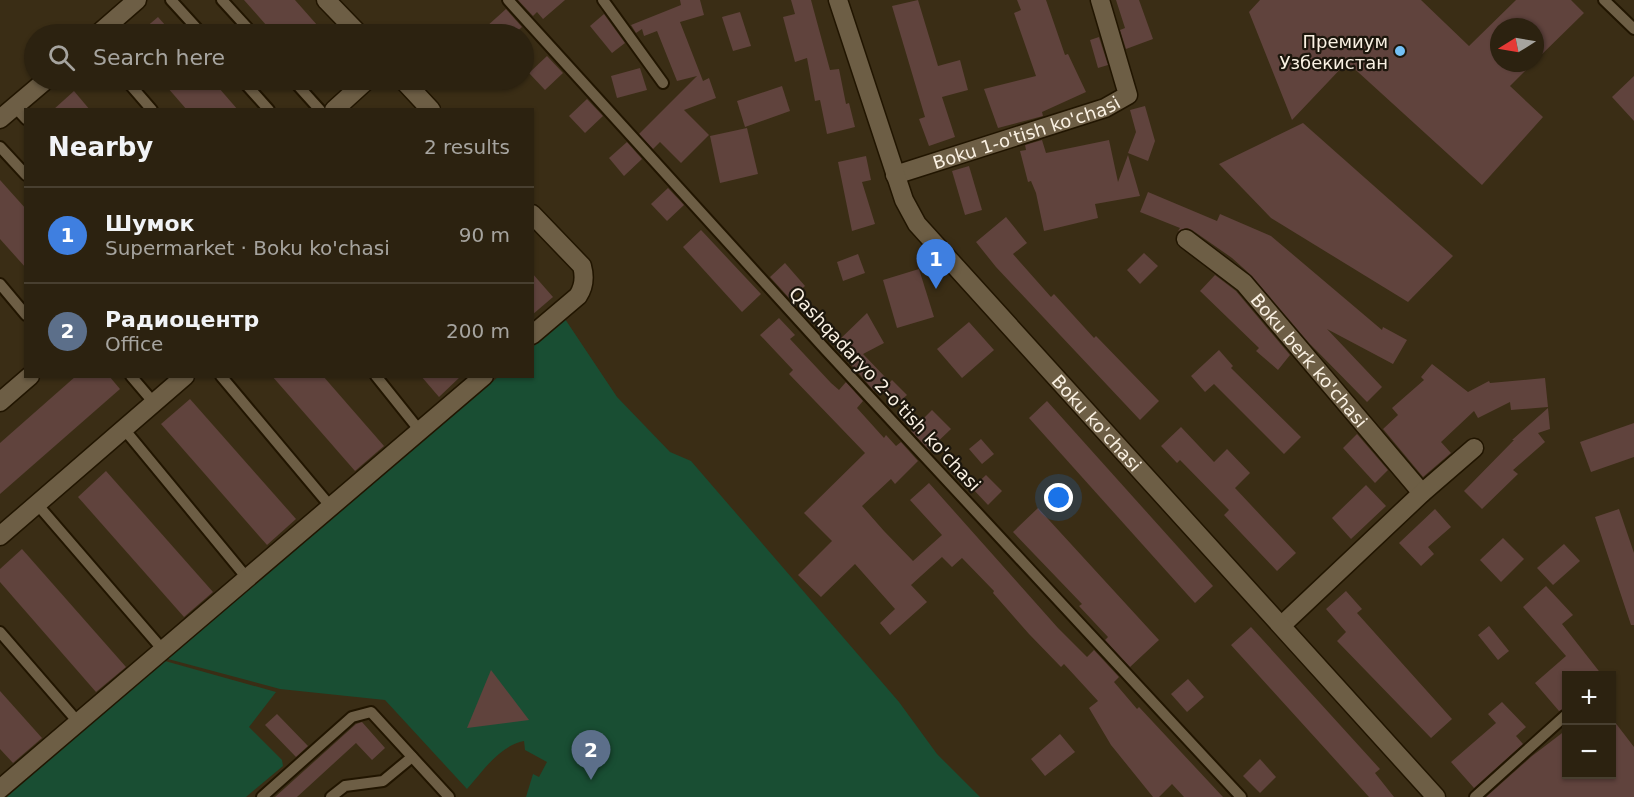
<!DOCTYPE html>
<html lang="en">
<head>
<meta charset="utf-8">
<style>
  :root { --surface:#2c2210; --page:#342a19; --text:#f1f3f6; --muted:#a6a49f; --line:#483f30; --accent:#8bbbb9 }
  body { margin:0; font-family:"DejaVu Sans",sans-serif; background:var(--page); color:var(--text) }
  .controls { position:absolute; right:18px; bottom:18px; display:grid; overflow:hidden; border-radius:0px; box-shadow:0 2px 4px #0004 }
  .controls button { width:54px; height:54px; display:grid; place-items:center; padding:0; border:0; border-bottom:2px solid var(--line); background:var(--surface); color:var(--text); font:30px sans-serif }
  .compass { position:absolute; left:1490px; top:18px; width:54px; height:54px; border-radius:50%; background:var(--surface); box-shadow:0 2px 4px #0004; rotate:259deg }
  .you { position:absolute; left:1059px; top:498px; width:21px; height:21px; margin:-15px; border:4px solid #fff; border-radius:50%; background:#1a73e8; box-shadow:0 0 0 9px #1a73e833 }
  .badge { display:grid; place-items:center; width:39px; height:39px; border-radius:50%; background:var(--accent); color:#fff; font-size:20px; font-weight:700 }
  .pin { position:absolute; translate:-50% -50px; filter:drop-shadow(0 2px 3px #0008) }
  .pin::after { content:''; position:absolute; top:32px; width:21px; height:18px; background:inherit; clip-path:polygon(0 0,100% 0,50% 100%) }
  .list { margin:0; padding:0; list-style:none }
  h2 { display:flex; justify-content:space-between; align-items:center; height:78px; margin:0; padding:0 24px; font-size:26px }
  h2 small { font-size:20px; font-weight:400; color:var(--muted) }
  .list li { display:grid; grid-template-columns:39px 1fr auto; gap:18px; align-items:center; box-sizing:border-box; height:96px; padding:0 24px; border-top:2px solid var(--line) }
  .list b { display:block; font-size:22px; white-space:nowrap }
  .list p { margin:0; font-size:20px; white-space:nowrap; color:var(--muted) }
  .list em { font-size:20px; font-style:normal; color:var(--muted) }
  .icon { flex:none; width:33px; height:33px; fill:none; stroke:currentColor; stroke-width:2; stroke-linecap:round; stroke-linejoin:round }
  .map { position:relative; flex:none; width:1634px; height:797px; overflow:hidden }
  .search { position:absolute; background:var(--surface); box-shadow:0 2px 4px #0004; left:24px; top:24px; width:510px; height:66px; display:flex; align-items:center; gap:15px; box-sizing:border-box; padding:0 21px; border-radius:33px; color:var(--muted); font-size:22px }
  .panel { position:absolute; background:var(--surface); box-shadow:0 2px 4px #0004; left:24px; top:108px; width:510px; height:270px; border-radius:0px }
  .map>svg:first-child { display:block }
  .green { fill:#194e33 }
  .building { fill:#60433d }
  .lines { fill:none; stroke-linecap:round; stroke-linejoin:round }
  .lane-casing { stroke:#211500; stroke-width:14 }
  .street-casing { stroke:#211500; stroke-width:21 }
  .secondary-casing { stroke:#211500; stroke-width:21 }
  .lane { stroke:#6d5e45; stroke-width:10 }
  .street { stroke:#6d5e45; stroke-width:18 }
  .secondary { stroke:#6d5e45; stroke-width:18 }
  .poi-dot { fill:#73c1f6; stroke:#1c160c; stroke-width:2 }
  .labels { text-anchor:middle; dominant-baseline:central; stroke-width:4.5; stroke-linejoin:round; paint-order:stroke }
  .poi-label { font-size:18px; fill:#faf1e3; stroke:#1c160c; text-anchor:end }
  .street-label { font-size:18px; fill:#faf1e3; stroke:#1c160c }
</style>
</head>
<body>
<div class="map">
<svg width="1634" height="797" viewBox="0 0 1634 797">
  <rect width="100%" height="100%" fill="#3a2d15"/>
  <!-- green -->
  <g class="green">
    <path d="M565,319L617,397L670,452L691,461L899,702L937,754L980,797H526L533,774L539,777L547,762L525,750L524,741C499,746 484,770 467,789L385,700L280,689L168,659L498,377L532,376L533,347Z"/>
    <path d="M165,661L276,692L249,727L282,760L283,766L246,797H4Z"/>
  </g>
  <!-- building -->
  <g class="building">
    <path d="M244,0H295L325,34H274Z"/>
    <path d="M518,0H565L543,19L537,12L533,16Z"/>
    <path d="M680,0H700L704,15L680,22L703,81L709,78L716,98L684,110L709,135L681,163L660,142L653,149L639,134L697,76L677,81L657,31L644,36L642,29L636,33L631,25L681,5Z"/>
    <path d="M791,0H811L830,70L839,69L846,104L849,103L855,127L827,134L820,100L815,101L807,58L795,62L783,17L795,14Z"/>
    <path d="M918,0L938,66L960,60L968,90L942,97L955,137L929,146L919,119L925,117L892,6Z"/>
    <path d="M1017,0H1046L1065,55L1068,54L1086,92L1042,112L1043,116L998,128L984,89L1036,76L1014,13L1021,10Z"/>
    <path d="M1116,0H1139L1153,39L1126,49L1120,30L1125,28Z"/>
    <path d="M1260,0H1421L1469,46L1516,0H1571L1584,13L1535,61V27H1499V63H1533L1510,86L1543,117L1482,185L1347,62L1292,120L1249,12Z"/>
    <path d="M506,9L522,27L514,34H493L486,27Z"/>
    <path d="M740,12L751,46L733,51L722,17Z"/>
    <path d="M604,14L625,43L612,53L590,26Z"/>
    <path d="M158,17L173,34H138Z"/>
    <path d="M1099,37L1108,65L1098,68L1090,40Z"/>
    <path d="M547,56L563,73L545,90L529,73Z"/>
    <path d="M640,68L647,90L617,98L611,76Z"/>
    <path d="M1634,76V121L1612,97Z"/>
    <path d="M161,80H212L238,110H187Z"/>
    <path d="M782,86L790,111L745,127L737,101Z"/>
    <path d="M74,91L90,110H53Z"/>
    <path d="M587,99L603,116L585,133L569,116Z"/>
    <path d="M1145,106L1155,141L1148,161L1128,153L1136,132L1130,110Z"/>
    <path d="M1303,123L1453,256L1408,302L1271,218L1219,164Z"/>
    <path d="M747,128L758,174L720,183L710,136Z"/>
    <path d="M1042,140L1046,153L1109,140L1118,182L1128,155L1140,196L1095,204L1098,218L1044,231L1036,193L1031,181L1028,182L1020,151L1026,150L1025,145Z"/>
    <path d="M627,142L642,159L624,176L609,158Z"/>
    <path d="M866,156L871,180L862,182L875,224L852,231L838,162Z"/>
    <path d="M969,166L982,210L965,215L952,171Z"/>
    <path d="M0,180L26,209V268L0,239Z"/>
    <path d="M668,188L684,205L667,221L651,204Z"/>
    <path d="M1148,192L1217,221L1220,214L1271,236L1382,330L1383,327L1407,340L1393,364L1327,329L1382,387L1367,402L1309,343L1252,276L1232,258L1192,230L1187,228L1178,231L1180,228L1140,212Z"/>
    <path d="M1006,217L1027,243L1013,254L1051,297L1054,294L1094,338L1096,336L1159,401L1140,420L996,267L976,242Z"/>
    <path d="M701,230L761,294L742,312L683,247Z"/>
    <path d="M1144,253L1158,266L1140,284L1127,270Z"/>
    <path d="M858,254L865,273L843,281L837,262Z"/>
    <path d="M785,263L805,286L790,299L770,277Z"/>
    <path d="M919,269L934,317L897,328L883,280Z"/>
    <path d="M532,273L553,297L532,315Z"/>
    <path d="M1215,275L1236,291L1290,355L1278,370L1256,351L1259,348L1200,291Z"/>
    <path d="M867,313L884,343L863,354L886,378L874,391L834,345Z"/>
    <path d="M779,318L795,335L790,339L831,383L839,390L846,382L863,401L857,408L884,438L886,435L896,446L901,442L918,461L895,484L891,479L862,506L884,531L913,561L942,535L910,500L929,483L1058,628L1087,657L1094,650L1119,677L1114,682L1137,709L1139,707L1223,797H1184L1172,784L1159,797H1153L1111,745L1089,708L1098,701L1064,664L1061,667L1029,634L993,593L994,591L962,558L952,567L942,557L911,585L927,602L890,635L880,623L895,609L855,564L821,597L798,575L832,541L804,513L865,453L789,374L793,370L760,335Z"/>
    <path d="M969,322L994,350L962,378L937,349Z"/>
    <path d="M1219,350L1233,366L1231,368L1301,437L1284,454L1214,384L1205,392L1191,376Z"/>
    <path d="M1432,364L1468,392L1489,381L1490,383L1545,378L1548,407L1511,410L1510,402L1478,418L1474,411L1441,442L1451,453L1423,477L1383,429L1398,415L1392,408L1424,380L1421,377Z"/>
    <path d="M76,376H109L120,389L0,494V443Z"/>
    <path d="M272,376H323L384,446L355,471Z"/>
    <path d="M421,376H461L439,397Z"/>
    <path d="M892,380L907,395L896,405L882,391Z"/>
    <path d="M190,399L296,519L267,545L161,424Z"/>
    <path d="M1047,401L1213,586L1195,603L1029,418Z"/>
    <path d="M1548,408L1550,429L1538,433L1545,442L1513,470L1518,474L1482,509L1464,491L1514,440H1512Z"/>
    <path d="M932,410L951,429L929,450L911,431Z"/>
    <path d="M1634,423V457L1591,472L1580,442Z"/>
    <path d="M1181,427L1214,462L1227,449L1250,473L1235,488L1296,553L1277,571L1224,515L1229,510L1180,460L1177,463L1161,446Z"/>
    <path d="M1357,434L1388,470L1375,483L1343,448Z"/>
    <path d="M981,439L994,454L982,464L969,449Z"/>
    <path d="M106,471L213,592L184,617L78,497Z"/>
    <path d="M986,475L1002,491L988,505L972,488Z"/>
    <path d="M1366,485L1386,506L1351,539L1332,518Z"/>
    <path d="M1038,508L1159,640L1130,667L1105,640L1108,637L1079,606L1082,604L1013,532Z"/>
    <path d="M1435,509L1451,527L1428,547L1434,554L1421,566L1399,543Z"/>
    <path d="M1619,509L1634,553V625H1631L1595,517Z"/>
    <path d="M1503,538L1524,559L1501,582L1480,560Z"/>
    <path d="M1564,544L1580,561L1553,585L1537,568Z"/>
    <path d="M22,549L126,667L96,692L0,582V569Z"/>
    <path d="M1546,586L1573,615L1562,624L1602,675H1566V708L1559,711L1535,683L1566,656L1523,607Z"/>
    <path d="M1346,591L1362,609L1357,613L1452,719L1431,738L1337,641L1346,632L1326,609Z"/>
    <path d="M1489,626L1509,651L1498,660L1478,635Z"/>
    <path d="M1251,627L1380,769L1375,773L1394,797H1369L1231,645Z"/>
    <path d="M491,670L529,720L467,728Z"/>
    <path d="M1188,679L1204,697L1187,712L1171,694Z"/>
    <path d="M0,691L42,738L13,763L0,749Z"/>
    <path d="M1502,702L1526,727L1516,736L1523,744L1474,788L1451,762L1496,723L1488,714Z"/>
    <path d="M277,714L308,746L296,757L265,725Z"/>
    <path d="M1611,717L1634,747V797H1486L1532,756L1566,730V774H1611Z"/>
    <path d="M362,722L385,748L372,760L356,743L297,797H275L356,724Z"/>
    <path d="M1060,734L1075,752L1045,776L1031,759Z"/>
    <path d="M1260,759L1276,777L1260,793L1243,776Z"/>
  </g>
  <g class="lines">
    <defs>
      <g id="lane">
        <path d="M171,0L202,34"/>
        <path d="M222,0L253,34"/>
        <path d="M508,0L825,349L1241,797"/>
        <path d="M603,0L663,83"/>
        <path d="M1604,0L1634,29"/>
        <path d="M126,80L152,110"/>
        <path d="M242,80L269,110"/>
        <path d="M293,80L320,110"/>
        <path d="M15,107L26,119"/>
        <path d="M0,147L26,175"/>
        <path d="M0,284L26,315"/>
        <path d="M131,376L154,403"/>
        <path d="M221,376L331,507"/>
        <path d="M376,376L420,431"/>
        <path d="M124,429L247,578"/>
        <path d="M37,504L163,650"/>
        <path d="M0,632L78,722"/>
        <path d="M262,797L352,717L371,712L449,797"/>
        <path d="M331,797L345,786L383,781L412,757"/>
        <path d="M1475,797L1566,715"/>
      </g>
      <g id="street">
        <path d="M326,0L359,34"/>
        <path d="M98,34L137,0"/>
        <path d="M403,80L431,110"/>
        <path d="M334,110L367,80"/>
        <path d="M0,119L46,80"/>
        <path id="s1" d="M895,175L1105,108L1128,95L1100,0"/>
        <path d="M532,214L582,266C585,277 584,287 578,296L532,335"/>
        <path id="s2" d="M1186,239L1244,283L1422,493"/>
        <path d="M0,402L30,376"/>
        <path d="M0,536L185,376"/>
        <path d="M1282,625L1422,493L1474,448"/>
        <path d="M0,789L484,376"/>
      </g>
      <g id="secondary">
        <path id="s3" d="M838,0L904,200L917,224L1436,797"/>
      </g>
    </defs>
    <!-- lane casing -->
    <use href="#lane" class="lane-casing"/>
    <!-- street casing -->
    <use href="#street" class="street-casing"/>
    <!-- secondary casing -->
    <use href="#secondary" class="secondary-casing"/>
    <!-- lane -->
    <use href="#lane" class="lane"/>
    <!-- street -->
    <use href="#street" class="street"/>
    <!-- secondary -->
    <use href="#secondary" class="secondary"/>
  </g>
  <!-- markers -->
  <circle class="poi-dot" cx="1400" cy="51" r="6"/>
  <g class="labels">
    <!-- poi labels -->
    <g class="poi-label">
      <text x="1388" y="41">Премиум<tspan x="1388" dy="21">Узбекистан</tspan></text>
    </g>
    <!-- street labels -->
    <g class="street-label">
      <text stroke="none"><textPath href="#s1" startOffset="138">Boku 1-o'tish ko'chasi</textPath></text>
      <text stroke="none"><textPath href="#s2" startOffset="174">Boku berk ko'chasi</textPath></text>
      <text transform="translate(885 389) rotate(47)">Qashqadaryo 2-o'tish ko'chasi</text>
      <text stroke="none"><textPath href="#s3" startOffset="506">Boku ko'chasi</textPath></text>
    </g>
  </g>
</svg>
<div class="controls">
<button>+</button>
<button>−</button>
</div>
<svg class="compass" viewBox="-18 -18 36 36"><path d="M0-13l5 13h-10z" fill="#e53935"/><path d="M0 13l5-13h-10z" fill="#a6a49f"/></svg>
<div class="you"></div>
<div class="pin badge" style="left:936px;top:289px;background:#3f7fe0">1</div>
<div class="pin badge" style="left:591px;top:780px;background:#5c6f8a">2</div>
<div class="search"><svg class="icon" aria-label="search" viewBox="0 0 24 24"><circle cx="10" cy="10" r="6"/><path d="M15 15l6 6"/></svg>Search here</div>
<section class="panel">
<h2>Nearby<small>2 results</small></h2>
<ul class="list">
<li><span class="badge" style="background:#3f7fe0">1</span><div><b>Шумок</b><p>Supermarket · Boku ko'chasi</p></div><em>90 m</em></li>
<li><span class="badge" style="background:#5c6f8a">2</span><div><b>Радиоцентр</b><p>Office</p></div><em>200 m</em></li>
</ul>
</section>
</div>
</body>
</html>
